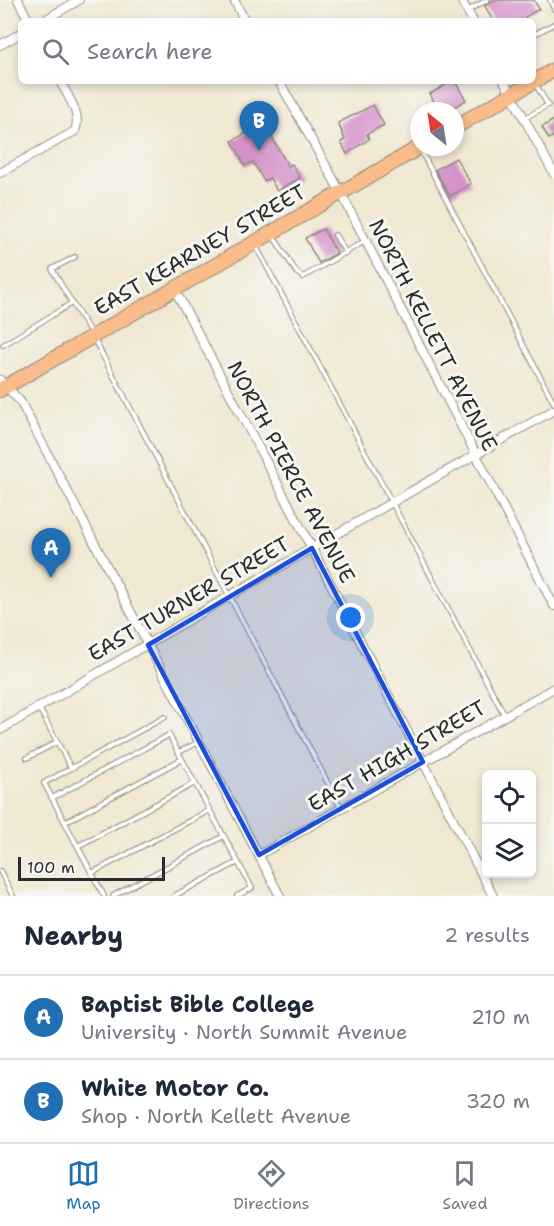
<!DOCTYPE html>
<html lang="en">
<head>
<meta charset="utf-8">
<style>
  :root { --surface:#fff; --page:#f6f6f7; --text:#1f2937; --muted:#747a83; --line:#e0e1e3; --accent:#1f6fb2 }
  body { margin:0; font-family:"Shantell Sans",sans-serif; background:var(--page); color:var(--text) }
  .controls { position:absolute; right:18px; bottom:18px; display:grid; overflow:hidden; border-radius:9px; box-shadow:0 3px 9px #0003 }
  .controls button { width:54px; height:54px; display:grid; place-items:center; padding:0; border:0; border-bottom:2px solid var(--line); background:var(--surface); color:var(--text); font:30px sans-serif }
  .compass { position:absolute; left:410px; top:102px; width:54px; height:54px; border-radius:50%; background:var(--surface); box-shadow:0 3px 9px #0003; rotate:330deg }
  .scale { position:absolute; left:18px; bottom:15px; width:147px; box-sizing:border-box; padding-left:6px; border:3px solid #2b2b2b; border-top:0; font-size:16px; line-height:21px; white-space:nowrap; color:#2b2b2b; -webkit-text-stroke:4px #f6f6f2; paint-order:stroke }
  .you { position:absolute; left:351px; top:618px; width:21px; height:21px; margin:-15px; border:4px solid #fff; border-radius:50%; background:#1a73e8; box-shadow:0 0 0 9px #1a73e833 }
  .badge { display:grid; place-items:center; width:39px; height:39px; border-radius:50%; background:var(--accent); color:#fff; font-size:20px; font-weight:700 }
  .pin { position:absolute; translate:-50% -50px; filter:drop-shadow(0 2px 3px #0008) }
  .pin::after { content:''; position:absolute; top:32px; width:21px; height:18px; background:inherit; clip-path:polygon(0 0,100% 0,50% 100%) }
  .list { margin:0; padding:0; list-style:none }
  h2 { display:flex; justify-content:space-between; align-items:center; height:78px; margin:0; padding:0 24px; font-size:26px }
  h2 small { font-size:20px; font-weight:400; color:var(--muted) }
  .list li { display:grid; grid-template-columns:39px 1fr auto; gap:18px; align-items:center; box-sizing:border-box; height:84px; padding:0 24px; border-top:2px solid var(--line) }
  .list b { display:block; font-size:22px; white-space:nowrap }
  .list p { margin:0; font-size:20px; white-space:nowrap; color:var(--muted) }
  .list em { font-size:20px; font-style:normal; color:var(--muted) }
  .icon { flex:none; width:33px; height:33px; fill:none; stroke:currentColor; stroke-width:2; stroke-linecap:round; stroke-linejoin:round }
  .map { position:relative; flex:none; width:554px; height:896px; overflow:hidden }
  .search { position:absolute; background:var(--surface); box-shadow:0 3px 9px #0003; left:18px; right:18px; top:18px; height:66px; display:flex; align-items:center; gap:15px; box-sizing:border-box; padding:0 21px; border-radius:9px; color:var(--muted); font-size:22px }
  .sheet { height:246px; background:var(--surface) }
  nav { display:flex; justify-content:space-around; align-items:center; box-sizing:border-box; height:84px; border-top:2px solid var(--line); background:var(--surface); font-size:16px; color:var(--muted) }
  nav a { display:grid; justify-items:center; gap:3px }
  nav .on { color:var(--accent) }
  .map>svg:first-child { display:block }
  .building { fill:#d592c9 }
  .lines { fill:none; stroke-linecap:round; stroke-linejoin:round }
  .service-casing { stroke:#8e8a7e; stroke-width:6 }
  .minor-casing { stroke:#8e8a7e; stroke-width:10 }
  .primary-casing { stroke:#8e8a7e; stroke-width:16 }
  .service { stroke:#fff; stroke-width:4 }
  .minor { stroke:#fff; stroke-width:8 }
  .primary { stroke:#f9bc8a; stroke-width:14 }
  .marked { fill:#1d4ed8; fill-opacity:0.2; stroke:#1d4ed8; stroke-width:4.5; stroke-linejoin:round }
  .labels { text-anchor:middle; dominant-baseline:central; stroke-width:6; stroke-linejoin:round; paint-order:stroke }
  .street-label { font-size:21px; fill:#2b2b2b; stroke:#f6f6f2 }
</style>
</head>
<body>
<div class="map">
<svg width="554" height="896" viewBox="0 0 554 896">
  <rect width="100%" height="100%" fill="#f6f6f2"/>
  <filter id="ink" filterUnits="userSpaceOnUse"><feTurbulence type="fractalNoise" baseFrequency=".0167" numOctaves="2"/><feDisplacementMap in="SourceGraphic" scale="12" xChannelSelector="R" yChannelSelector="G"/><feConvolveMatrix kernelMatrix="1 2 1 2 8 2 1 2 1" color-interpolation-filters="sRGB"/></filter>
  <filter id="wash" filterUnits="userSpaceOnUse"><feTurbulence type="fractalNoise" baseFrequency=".008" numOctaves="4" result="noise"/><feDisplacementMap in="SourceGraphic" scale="24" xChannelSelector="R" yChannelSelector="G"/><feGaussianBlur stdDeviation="1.35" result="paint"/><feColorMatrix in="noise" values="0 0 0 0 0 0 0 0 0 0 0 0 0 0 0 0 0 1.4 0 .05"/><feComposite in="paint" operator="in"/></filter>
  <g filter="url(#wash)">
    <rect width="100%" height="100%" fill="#f0e8d2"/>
    <g id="blocks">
      <!-- building -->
      <g class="building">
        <path d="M494,0H534L539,9L525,17L526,21H493L485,6Z"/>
        <path d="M452,81H455L466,100L447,111H439L430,94Z"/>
        <path d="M373,105L384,125L367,134L369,139L347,154L341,142L345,140L338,123Z"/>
        <path d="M554,120V136L549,139L542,127Z"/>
        <path d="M264,123L288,166L292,164L300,178L277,191L270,178L264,181L253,162L245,166L232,141Z"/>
        <path d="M456,158L471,184L450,196L435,170Z"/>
        <path d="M323,229L337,253L319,263L305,238Z"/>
      </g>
    </g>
  </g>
  <g filter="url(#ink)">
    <use href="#blocks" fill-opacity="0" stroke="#8e8a7e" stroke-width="1.5"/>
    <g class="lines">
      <defs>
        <g id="service">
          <path d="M550,0L554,9"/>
          <path d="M467,11L487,0"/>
          <path d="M533,35L554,24"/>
          <path d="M525,118L548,105L536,85"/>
          <path d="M421,151L554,403"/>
          <path d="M335,235L346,253"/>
          <path d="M273,236L297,273L303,277L365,241"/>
          <path d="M256,246L505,716"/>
          <path d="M72,303L52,269L75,257"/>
          <path d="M94,339L341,808"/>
          <path d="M3,345L72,303L91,333"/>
          <path d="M39,708L71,768"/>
          <path d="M179,752L199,742"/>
          <path d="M27,758L57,742"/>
          <path d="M52,798L169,735L252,888L237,896"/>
          <path d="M65,822L182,759"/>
          <path d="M78,846L195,783"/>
          <path d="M0,871L13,896"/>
          <path d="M92,873L210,810"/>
          <path d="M104,896L44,783L165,717"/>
          <path d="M113,896L224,836"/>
          <path d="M174,896L238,862"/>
        </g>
        <g id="minor">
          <path d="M18,0L29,21"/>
          <path d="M234,0L245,21"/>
          <path d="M461,0L473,21"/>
          <path d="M43,21L79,0"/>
          <path d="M0,45L21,33"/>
          <path d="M279,81L341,193L554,606"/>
          <path d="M504,81L554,174"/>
          <path d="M0,173L75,131C82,114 68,97 60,81"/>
          <path d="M174,288L318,560L493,896"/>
          <path d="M0,380L20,401L280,896"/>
          <path d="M0,730L312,548L554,410"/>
          <path d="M259,855L554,688"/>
        </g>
        <g id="primary">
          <path d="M455,127L554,70"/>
          <path d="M0,390L420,147"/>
        </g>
      </defs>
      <!-- service casing -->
      <use href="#service" class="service-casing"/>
      <!-- minor casing -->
      <use href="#minor" class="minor-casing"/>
      <!-- primary casing -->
      <use href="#primary" class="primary-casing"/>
      <!-- service -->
      <use href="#service" class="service"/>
      <!-- minor -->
      <use href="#minor" class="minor"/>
      <!-- primary -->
      <use href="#primary" class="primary"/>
    </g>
  </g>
  <!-- marked area -->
  <path class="marked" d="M312,548L423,762L259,855L148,645Z"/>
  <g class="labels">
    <!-- street labels -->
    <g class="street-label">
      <text transform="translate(200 250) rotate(-30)">EAST KEARNEY STREET</text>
      <text transform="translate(433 335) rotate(63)">NORTH KELLETT AVENUE</text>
      <text transform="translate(291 472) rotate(62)">NORTH PIERCE AVENUE</text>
      <text transform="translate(189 599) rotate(-30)">EAST TURNER STREET</text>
      <text transform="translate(397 756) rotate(-30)">EAST HIGH STREET</text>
    </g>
  </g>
</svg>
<div class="controls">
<button><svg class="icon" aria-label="locate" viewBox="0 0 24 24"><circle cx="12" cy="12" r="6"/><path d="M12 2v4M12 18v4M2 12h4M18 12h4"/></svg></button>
<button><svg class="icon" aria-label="layers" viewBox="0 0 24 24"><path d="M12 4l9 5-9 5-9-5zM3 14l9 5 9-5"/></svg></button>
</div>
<svg class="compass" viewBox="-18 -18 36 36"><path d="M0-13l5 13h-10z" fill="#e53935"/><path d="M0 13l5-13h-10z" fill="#747a83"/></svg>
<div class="scale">100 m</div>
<div class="you"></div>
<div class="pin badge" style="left:51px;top:578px">A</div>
<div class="pin badge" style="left:259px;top:151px">B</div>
<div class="search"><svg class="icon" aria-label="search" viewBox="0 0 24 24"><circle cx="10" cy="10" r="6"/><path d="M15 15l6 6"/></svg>Search here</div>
</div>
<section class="sheet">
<h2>Nearby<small>2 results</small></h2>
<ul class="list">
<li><span class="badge">A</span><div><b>Baptist Bible College</b><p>University · North Summit Avenue</p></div><em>210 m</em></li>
<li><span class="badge">B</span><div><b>White Motor Co.</b><p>Shop · North Kellett Avenue</p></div><em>320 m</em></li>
</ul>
</section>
<nav>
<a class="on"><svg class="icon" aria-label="map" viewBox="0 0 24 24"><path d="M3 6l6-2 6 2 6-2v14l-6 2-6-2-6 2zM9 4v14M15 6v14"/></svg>Map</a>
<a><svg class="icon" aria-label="directions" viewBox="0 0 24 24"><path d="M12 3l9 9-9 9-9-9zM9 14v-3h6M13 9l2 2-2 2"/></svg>Directions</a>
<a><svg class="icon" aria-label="saved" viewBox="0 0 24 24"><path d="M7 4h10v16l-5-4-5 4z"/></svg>Saved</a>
</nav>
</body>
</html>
